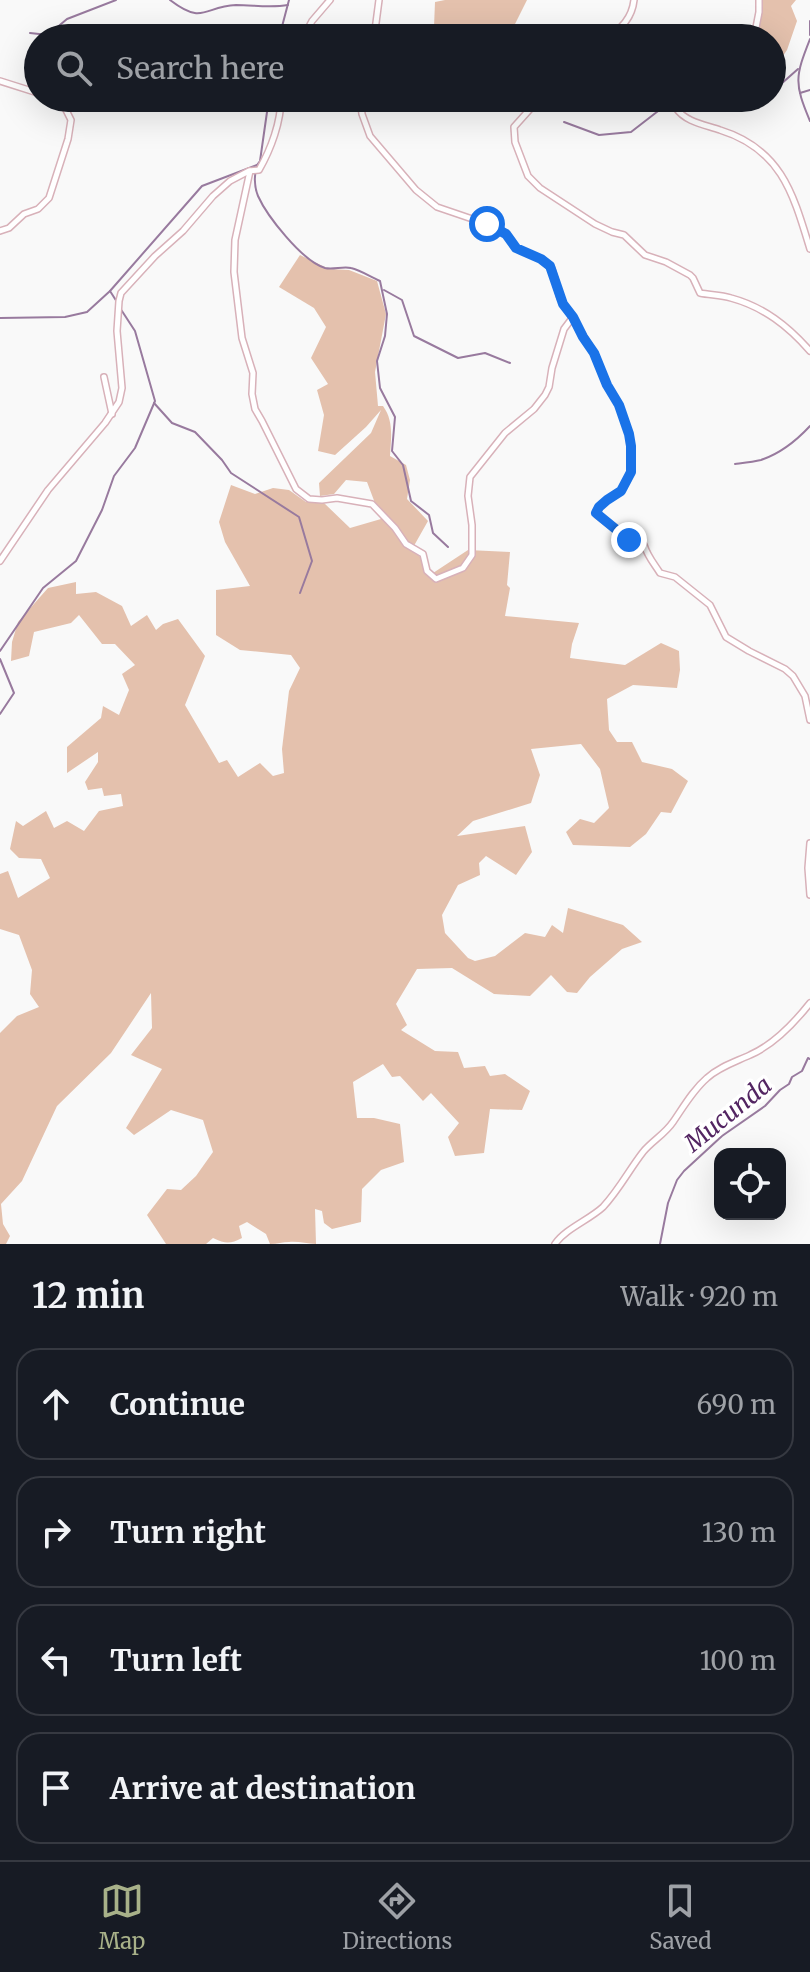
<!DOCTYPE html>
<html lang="en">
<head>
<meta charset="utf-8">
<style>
  :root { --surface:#171b24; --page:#20242c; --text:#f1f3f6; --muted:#9ea1a6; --line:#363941; --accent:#a8b189 }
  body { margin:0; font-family:Merriweather,serif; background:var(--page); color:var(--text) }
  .controls { position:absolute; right:24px; bottom:24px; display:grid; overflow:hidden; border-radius:16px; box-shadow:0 8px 32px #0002 }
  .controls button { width:72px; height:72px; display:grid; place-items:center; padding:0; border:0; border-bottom:2px solid var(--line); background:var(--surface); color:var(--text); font:40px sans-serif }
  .stop { position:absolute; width:24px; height:24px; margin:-18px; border:6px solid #1a73e8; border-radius:50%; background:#fff }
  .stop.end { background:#1a73e8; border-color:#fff; box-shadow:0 2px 8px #0008 }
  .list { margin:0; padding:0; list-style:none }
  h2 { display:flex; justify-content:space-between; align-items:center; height:104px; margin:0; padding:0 32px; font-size:34px }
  h2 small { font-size:26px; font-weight:400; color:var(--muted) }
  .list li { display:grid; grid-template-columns:52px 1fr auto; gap:24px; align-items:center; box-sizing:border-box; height:112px; margin:0 16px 16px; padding:0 16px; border:2px solid var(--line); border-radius:24px }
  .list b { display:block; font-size:30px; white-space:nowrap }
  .list em { font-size:26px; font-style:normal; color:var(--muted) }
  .icon { flex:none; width:44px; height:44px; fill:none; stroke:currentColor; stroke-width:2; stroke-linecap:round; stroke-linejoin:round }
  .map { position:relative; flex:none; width:810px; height:1244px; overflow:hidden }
  .search { position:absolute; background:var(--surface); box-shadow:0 8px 32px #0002; left:24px; right:24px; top:24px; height:88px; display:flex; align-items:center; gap:20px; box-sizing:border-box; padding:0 28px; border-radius:44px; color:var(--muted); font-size:30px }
  .sheet { height:616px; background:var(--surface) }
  nav { display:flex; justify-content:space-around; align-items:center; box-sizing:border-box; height:112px; border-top:2px solid var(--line); background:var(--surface); font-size:22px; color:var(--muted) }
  nav a { display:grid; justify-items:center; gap:4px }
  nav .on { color:var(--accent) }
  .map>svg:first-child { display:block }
  .green { fill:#e4c1ad }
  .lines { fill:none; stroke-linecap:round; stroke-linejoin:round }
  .stream { stroke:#987a9e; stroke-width:2 }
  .minor-casing { stroke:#d8b1b9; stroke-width:8 }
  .minor { stroke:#fff; stroke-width:5 }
  .route { stroke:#1a73e8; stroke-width:10 }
  .labels { text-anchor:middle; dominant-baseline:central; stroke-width:7; stroke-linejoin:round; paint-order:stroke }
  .water-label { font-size:24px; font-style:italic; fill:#532562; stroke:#fff }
</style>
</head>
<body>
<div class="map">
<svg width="810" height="1244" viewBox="0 0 810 1244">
  <rect width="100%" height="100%" fill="#f9f9f9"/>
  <!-- green -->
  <g class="green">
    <path d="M445,0H527L508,38H446L447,32L434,27L435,2Z"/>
    <path d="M761,0H796L791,6L797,21L787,50L772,72V38H753Z"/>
    <path d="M300,255L329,269L349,270L377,281L386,314L375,372L378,406H383C394,421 391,438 390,456L406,465L410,480L407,499L428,521L411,551L421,557L430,575L468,550L510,552L507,585L510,588L505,616L579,623L572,644L570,658L625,665L661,643L679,651L680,670L677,688L633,685L607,699L609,730L617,742H632L642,762L672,769L688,781L671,813L661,812L646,834L630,847L573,845L566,832L580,819L594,823L609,808L600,769L581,744L531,749L540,775L531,803L473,821L457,836L525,826L532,852L516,875L486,856L479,863L480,875L458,885L442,915L445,933L468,958L475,961L495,956L525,933L545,937L552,925L563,933L568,908L623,925L642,942L622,949L590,977L577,993L567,992L551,975L530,996L494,994L452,968L417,969L396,1004L407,1025L401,1030L435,1051L458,1052L464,1068L485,1066L490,1076L505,1074L530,1091L522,1110L490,1109L484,1153L455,1156L448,1137L459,1123L431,1093L423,1101L400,1076L392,1077L383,1064L353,1082L357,1118H374L400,1124L404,1162L381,1170L362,1189L361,1222L332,1229L324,1223L322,1211L315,1209L316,1244C307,1244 298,1241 289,1242C283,1242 277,1244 270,1244L266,1234L247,1222L239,1226L242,1238C230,1244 226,1244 213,1238L206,1244H166L147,1215L167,1189L181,1190L196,1176L213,1152L203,1120L171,1110L134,1135L126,1128L162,1069L131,1055L152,1028L151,993L111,1053L57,1106L22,1181L1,1204L3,1224L10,1236L6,1244H0V1033L17,1016L39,1007L30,994L32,970L19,935L0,929V874L8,871L18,898L50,878L41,859L19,858L10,849L16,821L23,826L46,811L54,828L67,821L84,831L99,811L123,806L121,794L104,796L102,788L88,790L85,782L98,762V752L67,773V747L101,718L103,706L119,715L129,690L122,674L135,665L115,644H102L79,615L71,623L34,632L29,656L11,661L12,642L18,622L48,588L76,582V594L96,592L122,606L131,626L147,615L156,630L163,624L178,619L205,656L185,705L219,763L227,760L238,777L260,763L273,776L284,773L282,749L289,691L300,668L291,655L240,650L216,635V590L250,586L225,542L219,522L231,485L255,494L273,488L289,490L306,502L324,503L350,528L381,519L367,482L346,480L334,494L320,496L319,483L371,433L381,410L366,427L335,455L318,451L324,415L317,390L328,384L311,358L326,327L314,308L279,287Z"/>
  </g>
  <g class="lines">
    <!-- stream -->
    <g class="stream">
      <path d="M170,0C204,26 204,6 236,5C254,5 270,8 288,5"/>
      <path d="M810,21V35"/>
      <path d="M30,33L48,35L67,19L116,0"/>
      <path d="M279,38L289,0"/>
      <path d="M810,39C795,77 794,83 810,121"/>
      <path d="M772,92L798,69"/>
      <path d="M800,93L810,90"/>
      <path d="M564,122L599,135L631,132L662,108H676L764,98"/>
      <path d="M257,165C254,173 254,187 258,196C267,216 302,261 325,268C333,270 343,266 351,268C360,270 371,277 380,281L387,314L385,336L377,361L380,388L395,417L392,451L403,465L411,501L429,515L433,533L448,547"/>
      <path d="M384,290L402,300L414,336L458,358L485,353L510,363"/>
      <path d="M117,302L110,291L202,186L257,165L260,161L269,98"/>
      <path d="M0,318L65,317L87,312L110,291"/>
      <path d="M154,403L172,423L195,432L222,460L231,473L299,517L312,561L300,593"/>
      <path d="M735,464C743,463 753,462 761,460C779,454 797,440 810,426"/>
      <path d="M0,651L43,588L76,561L102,510L114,476L135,448L155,401L135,331L120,308"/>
      <path d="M0,659L14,693L0,714"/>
      <path d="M660,1244L668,1203L677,1180L684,1171L722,1136L765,1106L780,1090L789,1084L792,1077L802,1071L808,1058L810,1059"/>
    </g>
    <defs>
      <g id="minor">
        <path d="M303,38L312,21L330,0"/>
        <path d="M374,38L379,0"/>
        <path d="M605,38C621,30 632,18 634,0"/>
        <path d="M754,38L759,12V0"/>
        <path d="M0,81L38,93"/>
        <path d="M360,98L362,114L370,136L416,190L437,207L487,224L506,234L516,248L541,259L552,269L560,298L594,353L607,385L619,405L629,434L632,467L628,479L621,491L607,500L596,511L597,515L629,540L644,545C648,557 653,562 660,573L675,577L710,605L726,637L749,651L785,669L793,676L805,696L810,720"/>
        <path d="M540,98L514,127L515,142L528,176L540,188L595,224L612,232L624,235L645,255L666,262L690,275L693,278L700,293C710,295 721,295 731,298C764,307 788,326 810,351"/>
        <path d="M679,98L676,108C685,122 706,125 720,130C781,149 793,193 810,249"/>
        <path d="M250,171L235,240L234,272L242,338L253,373L252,394L255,409L262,421L296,489L309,499L322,500L337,498L372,504L395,528L406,544L423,554L427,571L436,579L463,568L472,555V525L468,496L470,477L505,433L534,409L545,395L549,387L552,368L564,329L573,317"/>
        <path d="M0,231L9,228L24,214L38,209L49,198L68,139L71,120L64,106L47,98"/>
        <path d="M104,377L112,414"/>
        <path d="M0,561L48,490L105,423L119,402L122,388L117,331L119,301L121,293L155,256L183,231L213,196L230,181L249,171L259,170C271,149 281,122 281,98"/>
        <path d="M810,843L808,868L810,895"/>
        <path d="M555,1244C565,1229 589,1220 603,1207C619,1190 629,1170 643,1152C652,1141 665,1134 673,1122C684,1106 693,1090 707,1078C719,1067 735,1062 750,1055C773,1045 795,1022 810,1003"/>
      </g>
    </defs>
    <!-- minor casing -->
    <use href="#minor" class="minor-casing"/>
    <!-- minor -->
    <use href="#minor" class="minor"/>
  </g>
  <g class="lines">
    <!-- route -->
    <path class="route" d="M487,224L506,234L516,248L541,259L550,266L563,304L573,317L583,337L594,353L607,385L619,405L629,434L631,446V472L621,491L607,500L599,507L596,513L629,540"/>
  </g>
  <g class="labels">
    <!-- water labels -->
    <g class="water-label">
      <text transform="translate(728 1114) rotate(-39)">Mucunda</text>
    </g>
  </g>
</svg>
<div class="controls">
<button><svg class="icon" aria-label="locate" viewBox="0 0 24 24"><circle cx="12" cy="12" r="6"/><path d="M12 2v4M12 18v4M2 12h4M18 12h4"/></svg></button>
</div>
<div class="stop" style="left:487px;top:224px"></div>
<div class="stop end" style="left:629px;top:540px"></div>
<div class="search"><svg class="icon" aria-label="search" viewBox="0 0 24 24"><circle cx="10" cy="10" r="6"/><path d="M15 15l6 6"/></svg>Search here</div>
</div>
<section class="sheet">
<h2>12 min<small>Walk · 920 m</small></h2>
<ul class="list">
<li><svg class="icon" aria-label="ahead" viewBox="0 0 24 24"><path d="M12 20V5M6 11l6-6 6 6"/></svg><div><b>Continue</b></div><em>690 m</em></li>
<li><svg class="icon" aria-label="right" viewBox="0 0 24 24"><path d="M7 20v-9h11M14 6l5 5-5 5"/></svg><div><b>Turn right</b></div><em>130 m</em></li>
<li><svg class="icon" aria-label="left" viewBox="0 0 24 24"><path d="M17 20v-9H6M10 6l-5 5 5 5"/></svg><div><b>Turn left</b></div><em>100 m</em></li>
<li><svg class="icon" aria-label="arrive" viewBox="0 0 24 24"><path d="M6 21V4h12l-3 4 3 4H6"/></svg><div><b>Arrive at destination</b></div></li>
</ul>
</section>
<nav>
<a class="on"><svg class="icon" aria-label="map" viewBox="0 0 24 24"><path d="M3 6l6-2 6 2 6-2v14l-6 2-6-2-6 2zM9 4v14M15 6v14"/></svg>Map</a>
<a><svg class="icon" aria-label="directions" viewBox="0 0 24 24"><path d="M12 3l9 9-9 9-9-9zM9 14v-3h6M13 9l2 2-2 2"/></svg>Directions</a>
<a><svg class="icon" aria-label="saved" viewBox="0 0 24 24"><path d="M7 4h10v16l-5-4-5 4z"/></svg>Saved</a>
</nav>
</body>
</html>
